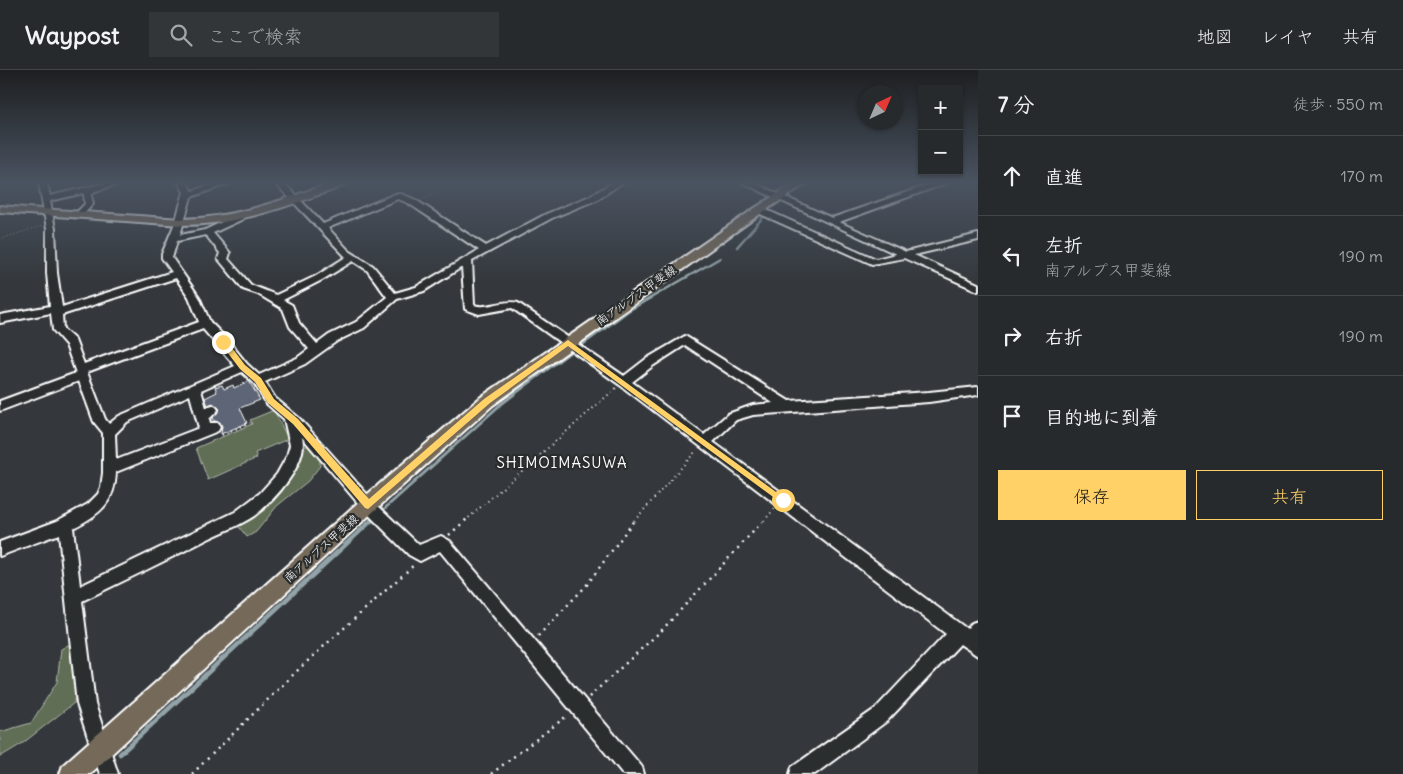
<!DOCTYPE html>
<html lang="ja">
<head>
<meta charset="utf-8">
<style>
  :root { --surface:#272a2d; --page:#333639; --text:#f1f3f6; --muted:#a4a7aa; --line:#434649; --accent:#ffd166 }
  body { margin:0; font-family:Delius,"Klee One",sans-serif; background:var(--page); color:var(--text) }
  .controls { position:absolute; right:15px; top:15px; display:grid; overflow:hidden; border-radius:0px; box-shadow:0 1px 4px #0004 }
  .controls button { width:45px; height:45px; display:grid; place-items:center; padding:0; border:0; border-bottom:1px solid var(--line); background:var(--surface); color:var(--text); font:25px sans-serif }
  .compass { position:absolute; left:858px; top:15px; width:45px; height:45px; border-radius:50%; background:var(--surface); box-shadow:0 1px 4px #0004; rotate:44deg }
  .stop { position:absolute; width:15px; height:15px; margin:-11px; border:4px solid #ffd166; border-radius:50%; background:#fff }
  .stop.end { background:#ffd166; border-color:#fff; box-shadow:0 1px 5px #0008 }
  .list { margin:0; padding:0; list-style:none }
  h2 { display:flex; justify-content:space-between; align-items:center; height:65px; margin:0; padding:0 20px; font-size:21px }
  h2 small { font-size:16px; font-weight:400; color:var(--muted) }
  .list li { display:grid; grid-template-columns:32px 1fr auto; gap:15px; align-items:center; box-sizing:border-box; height:80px; padding:0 20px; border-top:1px solid var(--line) }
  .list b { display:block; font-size:19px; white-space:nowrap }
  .list p { margin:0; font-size:16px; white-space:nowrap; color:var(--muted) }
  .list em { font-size:16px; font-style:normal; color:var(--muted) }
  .actions { display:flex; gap:10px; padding:15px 20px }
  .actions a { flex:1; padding:11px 0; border:1px solid var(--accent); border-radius:0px; text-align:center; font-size:18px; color:var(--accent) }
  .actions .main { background:var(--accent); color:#111 }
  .icon { flex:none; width:28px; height:28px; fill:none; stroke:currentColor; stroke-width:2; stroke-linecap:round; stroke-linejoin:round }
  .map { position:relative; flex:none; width:978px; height:704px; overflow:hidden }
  header { display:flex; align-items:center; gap:30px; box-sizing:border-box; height:70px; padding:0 25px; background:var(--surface); border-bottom:1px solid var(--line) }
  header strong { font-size:24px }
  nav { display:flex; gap:28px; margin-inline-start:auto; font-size:18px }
  .search { width:350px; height:45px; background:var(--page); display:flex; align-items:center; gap:12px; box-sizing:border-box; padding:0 18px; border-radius:0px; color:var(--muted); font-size:19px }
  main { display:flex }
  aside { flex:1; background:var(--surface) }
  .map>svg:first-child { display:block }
  .green { fill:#616e56; stroke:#b0b6aa }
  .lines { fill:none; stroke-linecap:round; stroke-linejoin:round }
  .stream-far2 { stroke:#93a4a9; stroke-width:2.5 }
  .stream-far1 { stroke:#93a4a9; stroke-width:3 }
  .stream { stroke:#93a4a9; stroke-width:4.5 }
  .building { fill:#5d6576; stroke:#fff }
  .minor-casing { stroke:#fff; stroke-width:4 }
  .major-casing { stroke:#fff; stroke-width:4 }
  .path-far2 { stroke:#fff; stroke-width:1; stroke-dasharray:0.5 2.5; stroke-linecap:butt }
  .path-far1 { stroke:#fff; stroke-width:2; stroke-dasharray:1 4; stroke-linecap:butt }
  .path { stroke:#fff; stroke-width:2.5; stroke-dasharray:2 5; stroke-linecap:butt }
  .minor { fill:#2a2d2e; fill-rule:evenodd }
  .major { fill:#746a5a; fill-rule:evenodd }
  .route { fill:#ffd166 }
  .labels { text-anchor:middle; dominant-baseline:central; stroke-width:4.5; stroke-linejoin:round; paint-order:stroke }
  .street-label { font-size:12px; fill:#fff; stroke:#2a2d2e }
  .quarter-label { font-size:15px; letter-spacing:1px; fill:#fff; stroke:#2a2d2e }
</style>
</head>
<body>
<header>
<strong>Waypost</strong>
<div class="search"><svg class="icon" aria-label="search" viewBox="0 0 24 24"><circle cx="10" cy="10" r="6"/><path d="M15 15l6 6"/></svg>ここで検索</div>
<nav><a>地図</a><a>レイヤ</a><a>共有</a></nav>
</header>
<main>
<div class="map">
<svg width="978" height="704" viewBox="0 0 978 704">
  <rect width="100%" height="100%" fill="#34383c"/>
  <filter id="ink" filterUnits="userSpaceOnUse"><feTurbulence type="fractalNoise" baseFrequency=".02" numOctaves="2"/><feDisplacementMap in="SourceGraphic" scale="10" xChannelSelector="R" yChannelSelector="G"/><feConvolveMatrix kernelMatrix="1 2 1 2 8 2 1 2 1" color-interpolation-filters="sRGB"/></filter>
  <g filter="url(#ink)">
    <!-- green -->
    <g class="green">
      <path d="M274,340L288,369L255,383L257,388L208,410L196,378L252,354L250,350Z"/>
      <path d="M304,376H310L320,387V396L308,411L277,436L256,462L247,467L239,457L242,450L298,379Z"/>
      <path d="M68,575L76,579L78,598L74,633L23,673L0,687V662L31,653L57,612L61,579Z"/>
    </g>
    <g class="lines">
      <!-- stream-far2 -->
      <g class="stream-far2">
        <path d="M737,177L765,145"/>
        <path d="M604,259L628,241L720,188"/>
      </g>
      <!-- stream-far1 -->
      <g class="stream-far1">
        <path d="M583,274L605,258"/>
        <path d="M383,440L500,335L570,282"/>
        <path d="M371,451L373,449"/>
      </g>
      <!-- stream -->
      <path class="stream" d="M120,684L373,449"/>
    </g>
    <!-- building -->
    <path class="building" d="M249,311L260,330L240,338L247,353L221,364L222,356L220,352L214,351L213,347L220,339L213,333L208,335L205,328L217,322L215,317L222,315L224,319L233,315L234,318Z"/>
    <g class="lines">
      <defs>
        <g id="minor">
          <path d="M39,113H47L50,126L106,113H122L95,121L91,125L93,134L82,146L75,144L85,134L84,123L50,131L55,159L57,203L62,237L172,202L162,188V184L175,153L184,122L179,113H187L192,121L217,113H230L191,127L180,165L205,160L237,145H243V149L213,163L230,183L228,189L251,215L276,225L316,206L346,187L275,113H284L323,154L395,124H401L414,129L486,176L546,144L590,126L612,113H622L596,130L552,148L472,191L474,235C488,240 503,229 518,233L624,306L646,289L685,266L789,331L929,322L978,317V325L929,332L753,345L736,350L713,372L967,559L972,553L978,551V586L960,574L887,651L815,704H790L792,697L875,639L946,564L620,315L512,238L479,244L465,239L462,197L424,221L397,229L364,258L337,271L305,294L265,312L275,328L299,348L373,431L419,475L441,466L450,471L642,697L644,704H623L440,481L420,491L409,485L363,439L302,367C309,393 273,432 254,446C239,456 222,462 206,470C165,491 123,511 82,531L95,634L118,704H100L77,634L59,464L0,486V472L57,451L88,434L98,424L101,417L103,403V363L94,352L79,311L0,341V331L76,303L66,275L53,260L51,243L0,253V245L50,236L47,203V159ZM398,129L408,133L479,180L416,217L395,223L373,196L349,181L328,158ZM206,165L220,183L218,189L220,191L243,219L258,224L283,239L290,257L309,279L297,288L259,305L247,294L227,269L210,252L199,227L172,188L177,171ZM353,191L367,200L387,227L356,252L329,265L317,274L299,253L292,235L283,230L322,210ZM176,208L189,227L199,252L84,294L75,270L63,259L62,245ZM203,259L235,296L119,346L109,354L105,349L87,302ZM685,275L773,333L753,335L728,344L704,365L632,312L654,295ZM242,302L254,313L267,334L284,349L290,375L287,386L277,404L260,423L235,442L80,516L73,458C99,445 115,433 116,402L218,361L220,357L218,353H210L209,349L218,340L216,337L212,335L206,338L201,320ZM190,325L199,358L116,390L115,364L127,352Z"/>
          <path d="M743,113H754L832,148L934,113H947L839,152L906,182L978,164V170L914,185L978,214V221L904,188L872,194L756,142V138H762L876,189L896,184Z"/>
        </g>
        <g id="major">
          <path d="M330,113H346C339,119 327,122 318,125C273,142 229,155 181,155L0,142V136L181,149C234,148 281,131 330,113Z"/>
          <path d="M794,113H807L763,142L493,335L374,441L90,704H60L63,695L362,429L481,327L755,138Z"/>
        </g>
      </defs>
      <!-- minor casing -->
      <use href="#minor" class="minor-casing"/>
      <!-- major casing -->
      <use href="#major" class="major-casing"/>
      <!-- path-far2 -->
      <g class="path-far2">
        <path d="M423,128L457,113"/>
        <path d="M0,169L42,156"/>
      </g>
      <!-- path-far1 -->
      <g class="path-far1">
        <path d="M222,365L250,353"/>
        <path d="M465,451L616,318"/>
        <path d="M634,451L697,380"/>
        <path d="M764,451L775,438"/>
      </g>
      <!-- path -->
      <g class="path">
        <path d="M449,465L467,449"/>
        <path d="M538,566L586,516L635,449"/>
        <path d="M589,627L662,560L765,449"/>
        <path d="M192,704L301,597L415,494"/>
        <path d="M491,704L568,645"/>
      </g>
      <!-- minor -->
      <use href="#minor" class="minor"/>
      <!-- major -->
      <use href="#major" class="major"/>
    </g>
  </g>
  <!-- sky -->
  <linearGradient id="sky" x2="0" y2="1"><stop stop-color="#1d1f21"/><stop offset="0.53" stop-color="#4a5361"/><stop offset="1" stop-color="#4a5361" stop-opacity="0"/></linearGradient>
  <rect width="978" height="212" fill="url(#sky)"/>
  <!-- route -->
  <path class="route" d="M221,270H226L245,295L261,308L274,329L298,349L369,429L484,329L568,270L787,430L783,434L780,432L568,276L490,333L368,439L365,438L293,354L268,333L255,312L240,299L221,274Z"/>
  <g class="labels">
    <!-- street labels -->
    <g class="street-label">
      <text transform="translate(636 225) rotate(-35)">南アルプス甲斐線</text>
      <text transform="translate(321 478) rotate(-42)">南アルプス甲斐線</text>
    </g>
    <!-- quarter labels -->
    <g class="quarter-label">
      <text x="562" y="392">SHIMOIMASUWA</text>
    </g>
  </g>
</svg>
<div class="controls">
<button>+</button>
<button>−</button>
</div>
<svg class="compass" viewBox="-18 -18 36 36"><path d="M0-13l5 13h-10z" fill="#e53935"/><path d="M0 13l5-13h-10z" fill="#a4a7aa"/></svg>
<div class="stop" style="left:783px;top:430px"></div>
<div class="stop end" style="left:223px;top:272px"></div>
</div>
<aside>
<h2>7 分<small>徒歩 · 550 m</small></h2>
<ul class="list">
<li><svg class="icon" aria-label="ahead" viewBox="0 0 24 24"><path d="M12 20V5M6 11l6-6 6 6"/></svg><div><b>直進</b></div><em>170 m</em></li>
<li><svg class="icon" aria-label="left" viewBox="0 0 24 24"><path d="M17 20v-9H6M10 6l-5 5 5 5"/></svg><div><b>左折</b><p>南アルプス甲斐線</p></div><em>190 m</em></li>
<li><svg class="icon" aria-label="right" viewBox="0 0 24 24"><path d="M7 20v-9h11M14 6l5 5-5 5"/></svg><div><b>右折</b></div><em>190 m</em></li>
<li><svg class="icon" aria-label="arrive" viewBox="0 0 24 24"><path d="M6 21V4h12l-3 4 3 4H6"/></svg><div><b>目的地に到着</b></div></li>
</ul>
<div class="actions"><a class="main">保存</a><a>共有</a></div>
</aside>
</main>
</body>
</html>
